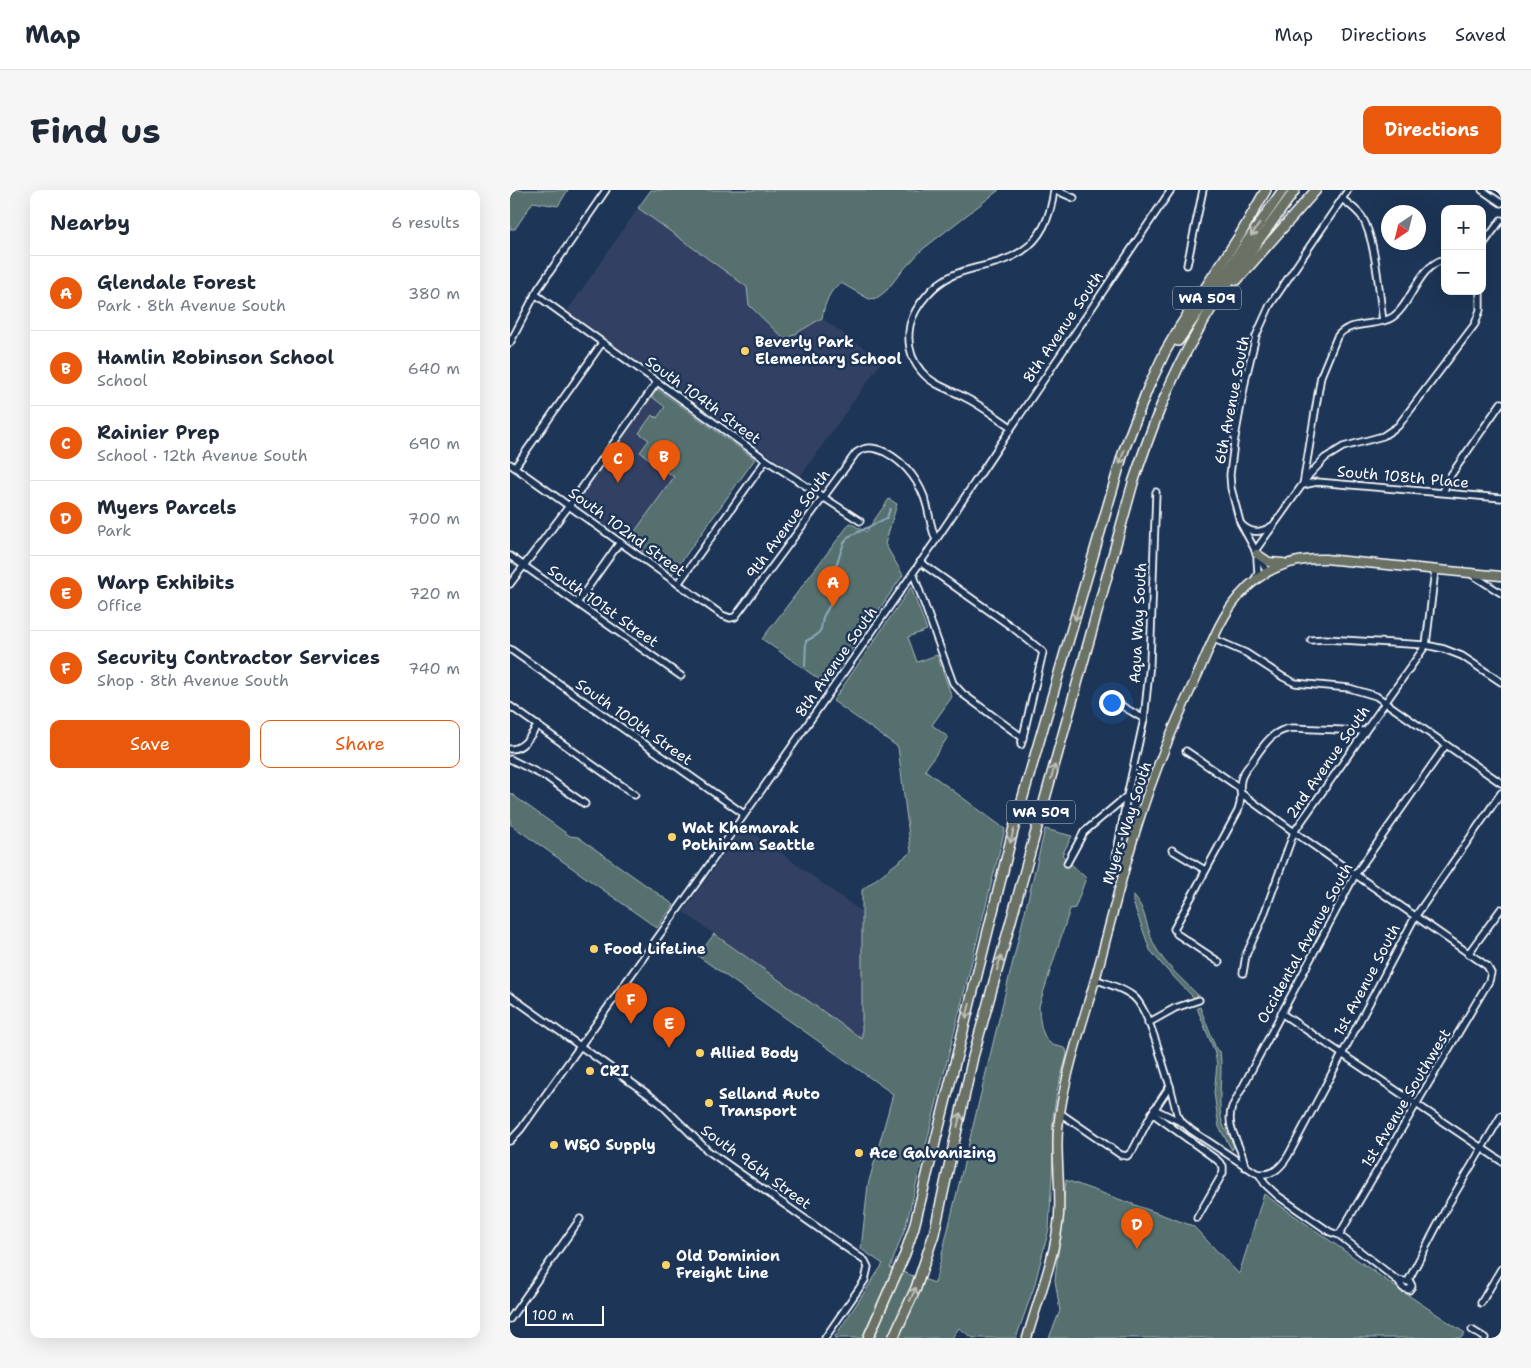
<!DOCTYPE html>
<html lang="en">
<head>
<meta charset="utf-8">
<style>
  :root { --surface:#fff; --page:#f6f6f7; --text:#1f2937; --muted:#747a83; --line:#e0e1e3; --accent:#ea580c }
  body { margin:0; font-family:"Shantell Sans",sans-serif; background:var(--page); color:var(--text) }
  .controls { position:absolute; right:15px; top:15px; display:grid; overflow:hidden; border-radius:10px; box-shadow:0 5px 20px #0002 }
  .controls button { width:45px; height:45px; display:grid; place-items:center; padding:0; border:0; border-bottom:1px solid var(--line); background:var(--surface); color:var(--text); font:25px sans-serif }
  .compass { position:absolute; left:871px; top:15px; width:45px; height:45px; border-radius:50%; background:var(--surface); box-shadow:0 5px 20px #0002; rotate:215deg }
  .scale { position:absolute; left:15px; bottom:12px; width:79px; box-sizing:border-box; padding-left:5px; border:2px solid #fff; border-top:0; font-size:14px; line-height:18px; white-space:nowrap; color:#fff; -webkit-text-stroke:4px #1d3557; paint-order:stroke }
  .you { position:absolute; left:601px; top:512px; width:18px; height:18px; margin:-12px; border:4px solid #fff; border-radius:50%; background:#1a73e8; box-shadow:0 0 0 8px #1a73e833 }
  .badge { display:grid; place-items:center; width:32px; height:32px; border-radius:50%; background:var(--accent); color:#fff; font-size:16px; font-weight:700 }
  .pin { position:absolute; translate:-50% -41px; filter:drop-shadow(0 1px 2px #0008) }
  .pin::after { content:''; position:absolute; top:26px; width:18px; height:15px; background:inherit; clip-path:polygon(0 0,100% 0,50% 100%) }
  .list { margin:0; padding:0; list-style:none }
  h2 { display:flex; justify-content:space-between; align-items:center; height:65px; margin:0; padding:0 20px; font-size:21px }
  h2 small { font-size:16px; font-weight:400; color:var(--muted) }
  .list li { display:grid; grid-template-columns:32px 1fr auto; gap:15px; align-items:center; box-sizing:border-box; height:75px; padding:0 20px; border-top:1px solid var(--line) }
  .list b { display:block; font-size:19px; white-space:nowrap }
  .list p { margin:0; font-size:16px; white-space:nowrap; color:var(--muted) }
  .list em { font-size:16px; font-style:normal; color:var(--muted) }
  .actions { display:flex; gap:10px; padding:15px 20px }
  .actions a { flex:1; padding:11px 0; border:1px solid var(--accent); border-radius:10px; text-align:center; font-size:18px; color:var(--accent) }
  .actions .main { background:var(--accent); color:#fff }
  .map { position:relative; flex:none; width:991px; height:1148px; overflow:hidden; border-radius:10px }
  header { display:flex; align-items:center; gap:30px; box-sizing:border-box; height:70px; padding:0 25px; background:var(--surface); border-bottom:1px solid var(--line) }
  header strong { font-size:24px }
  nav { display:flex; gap:28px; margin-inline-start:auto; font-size:18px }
  .intro { display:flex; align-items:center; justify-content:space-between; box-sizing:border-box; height:120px; padding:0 30px }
  h1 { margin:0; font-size:35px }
  .button { padding:12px 22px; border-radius:10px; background:var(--accent); color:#fff; font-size:18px; font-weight:700 }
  main { display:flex; gap:30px; padding:0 30px }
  aside { flex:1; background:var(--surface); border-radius:10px; box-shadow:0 5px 20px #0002 }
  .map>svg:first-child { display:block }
  .built { fill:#304163 }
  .green { fill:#54706e; stroke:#aab8b6 }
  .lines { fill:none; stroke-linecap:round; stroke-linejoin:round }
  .stream { stroke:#8ea9b8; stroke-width:2 }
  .minor-casing { stroke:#fff; stroke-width:9 }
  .major-casing { stroke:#fff; stroke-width:11 }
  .highway-casing { stroke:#fff; stroke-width:12 }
  .minor { stroke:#1d3557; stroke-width:5.5 }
  .major { stroke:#6b7165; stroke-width:8 }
  .highway { stroke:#6b7165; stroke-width:9 }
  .oneway { stroke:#bcbfba }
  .poi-dot { fill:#ffd166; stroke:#1d3557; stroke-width:2 }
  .labels { text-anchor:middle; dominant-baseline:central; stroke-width:5; stroke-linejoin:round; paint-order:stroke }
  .shield { fill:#1d3557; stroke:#bbc2cd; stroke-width:1 }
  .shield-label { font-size:14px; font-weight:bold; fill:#fff }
  .street-label { font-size:15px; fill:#fff; stroke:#1d3557 }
  .poi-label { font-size:15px; font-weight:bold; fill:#fff; stroke:#1d3557; text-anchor:start }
</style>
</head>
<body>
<header>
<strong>Map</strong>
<nav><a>Map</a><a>Directions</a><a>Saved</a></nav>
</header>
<div class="intro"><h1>Find us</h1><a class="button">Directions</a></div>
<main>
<aside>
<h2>Nearby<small>6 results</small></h2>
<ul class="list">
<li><span class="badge">A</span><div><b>Glendale Forest</b><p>Park · 8th Avenue South</p></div><em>380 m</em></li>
<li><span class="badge">B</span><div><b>Hamlin Robinson School</b><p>School</p></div><em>640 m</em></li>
<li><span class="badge">C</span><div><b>Rainier Prep</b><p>School · 12th Avenue South</p></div><em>690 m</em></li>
<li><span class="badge">D</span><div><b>Myers Parcels</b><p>Park</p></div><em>700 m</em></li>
<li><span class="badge">E</span><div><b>Warp Exhibits</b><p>Office</p></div><em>720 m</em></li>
<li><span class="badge">F</span><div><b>Security Contractor Services</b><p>Shop · 8th Avenue South</p></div><em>740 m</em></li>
</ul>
<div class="actions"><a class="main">Save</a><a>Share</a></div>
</aside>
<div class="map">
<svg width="991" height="1148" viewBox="0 0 991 1148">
  <rect width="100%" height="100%" fill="#1d3557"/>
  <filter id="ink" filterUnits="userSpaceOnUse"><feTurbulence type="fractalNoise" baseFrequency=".02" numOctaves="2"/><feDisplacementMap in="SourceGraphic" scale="10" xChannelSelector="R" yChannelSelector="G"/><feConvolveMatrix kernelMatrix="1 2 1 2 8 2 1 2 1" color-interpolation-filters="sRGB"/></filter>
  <g filter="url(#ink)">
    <!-- built -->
    <g class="built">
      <path d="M128,18L237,97L275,150L312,128L372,171L290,287L57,121Z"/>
      <path d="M146,198L245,269L163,383L64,314Z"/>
      <path d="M234,636L352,722V849L173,722Z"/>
    </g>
    <!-- green -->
    <g class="green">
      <path d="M0,0H58L48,16L23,12L5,39H0Z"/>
      <path d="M141,0H489L413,59L391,82L377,100L367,108L359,109L331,93C320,98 314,116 312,128L275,150L239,115L237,97L128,18Z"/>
      <path d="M146,198L245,269L163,383L118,351L164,287L130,262L139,250L129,243L142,225L147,228L155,217L141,206Z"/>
      <path d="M379,309L387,314L375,354L393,385L317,495L252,449L340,333L356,342Z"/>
      <path d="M401,397L417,440L398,447L407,472L427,465L442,507L422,535L438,547L415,580L495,639L396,1035L380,1078L425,1093L535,639L562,646L552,665L576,688L565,718L560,719L529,816C529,827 531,847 541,854C546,857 551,856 556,859L557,865L547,900L543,928V967L539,1039L524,1097L506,1148H463L449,1138L442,1148H324L373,1074L351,1059L358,995L383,904L188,766L204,744L352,849V700L401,662L388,557L323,511Z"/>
      <path d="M0,603L60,646L68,647L164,715L147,738L0,634Z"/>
      <path d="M623,705C637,719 636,741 646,758C656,776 674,791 688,805L685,809L655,778L640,760L623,712Z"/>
      <path d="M690,817L707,861H710C714,884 705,917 714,937C717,943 722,948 725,954L722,960L709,937L704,903L707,874L704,860L687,818Z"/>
      <path d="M556,990L683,1036L729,1084L754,1004L883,1095L955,1143L951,1148H539L550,1121L545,1090Z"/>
    </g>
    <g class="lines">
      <!-- stream -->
      <path class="stream" d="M295,476L296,451L307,445L311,439L313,427L325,406L323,384L334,353L338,347L377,328L380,319"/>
      <defs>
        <g id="minor">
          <path d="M545,0L564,8"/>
          <path d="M972,0L991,13"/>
          <path d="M832,9C839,14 847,20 852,27C866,50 869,103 873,131"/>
          <path d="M972,56L991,30"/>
          <path d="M935,69C907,76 901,117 881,128C864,137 839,130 827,147L811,186L793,295L807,292L991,308"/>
          <path d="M677,75L693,0"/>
          <path d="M25,104L256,270L350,331"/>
          <path d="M0,153L28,99L96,0"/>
          <path d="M501,237C486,227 472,216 456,208C440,199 423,196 411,181C400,168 397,151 400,135C403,123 409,114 417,105C446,71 479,83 512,61C533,47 541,25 544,0"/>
          <path d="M0,274L212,425L220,428L225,427L346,263C356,256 363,257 375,262C396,273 411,293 417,316C420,328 421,338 426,350"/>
          <path d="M5,277L92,153"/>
          <path d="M933,302L941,285L991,213"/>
          <path d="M732,335C742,344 751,343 762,336"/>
          <path d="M745,361L800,284L815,268L833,257L873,246L888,236L965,134L970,120V101"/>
          <path d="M0,366L171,486"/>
          <path d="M410,372L502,437L533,462L511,555"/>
          <path d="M757,382L730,332L721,298L720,285L724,253L736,187L746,146L760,115L838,0"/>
          <path d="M403,383L443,493L453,504L513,548"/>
          <path d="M961,384L991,403"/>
          <path d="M744,391L748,383L747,369"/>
          <path d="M0,394L59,316L147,192"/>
          <path d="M168,394L256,270"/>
          <path d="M67,413L110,352"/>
          <path d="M704,449L736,463L773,487L785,493L839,498L866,506L991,593"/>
          <path d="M801,450L815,449L916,455L934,459L952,466L991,492"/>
          <path d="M0,459L234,624"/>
          <path d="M602,510L634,529"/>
          <path d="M0,516L125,605"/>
          <path d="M0,559C14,559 20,546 28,535"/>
          <path d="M676,561L730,598"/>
          <path d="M0,569L38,588L75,614"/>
          <path d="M732,604L784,642L977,776L981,783L979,791L829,1045"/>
          <path d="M662,660L695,680"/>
          <path d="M557,673L574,642L617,606"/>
          <path d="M615,679L607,671L606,667L617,606L634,529L640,473L646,302"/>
          <path d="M958,764L991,719"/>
          <path d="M709,772L667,744L664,739L728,621C734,606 728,602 731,590C732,584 737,578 741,573C752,558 761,540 782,538L855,541"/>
          <path d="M733,783L736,765L752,730L784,642L916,455L925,380"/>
          <path d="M0,806L150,913L197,960L355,1071L358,1077L355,1090L315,1148"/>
          <path d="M771,823L991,971"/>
          <path d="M638,833L665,818L689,810"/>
          <path d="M660,896L667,924L672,932"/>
          <path d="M644,919L673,933L681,940L746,983C761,987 770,979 778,966L905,727L991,603"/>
          <path d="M550,923L611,965L617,966L623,960L642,923L660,896C653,876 639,820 624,807C614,798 597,794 585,789"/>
          <path d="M642,923L707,970L713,976V983L687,1028"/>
          <path d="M0,951L11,939L188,691L426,350L661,0"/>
          <path d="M735,977C733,956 714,939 722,917L845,685L936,555"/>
          <path d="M749,984L755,994L768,1006L820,1042L829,1045L887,1090"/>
          <path d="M887,1090L900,1092L902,1096L899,1100L893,1098Z"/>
          <path d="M898,1091L938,1015L991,926"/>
          <path d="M971,1113L991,1079"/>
          <path d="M0,1129L70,1029"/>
          <path d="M962,1140L975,1148"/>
        </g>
        <g id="major">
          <path d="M747,364L759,372L773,373"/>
          <path d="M517,1148C528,1110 546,1064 549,1025C551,991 544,957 550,923C557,877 574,829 587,783C605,716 621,646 646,581C658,549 672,518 686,488C699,460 709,429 729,406C751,380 781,368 815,369L991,386"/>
        </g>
        <g id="highway">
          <path d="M727,90L806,0"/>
          <path d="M668,151L773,0"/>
          <path d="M358,1148L395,1064L404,1037L503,641L614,260L638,198L655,162L669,138L730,45L756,0"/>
          <path d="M383,1148L406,1098L424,1044L463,867L623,293C641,240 660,187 689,139C717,90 753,46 785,0"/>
        </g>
      </defs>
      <!-- minor casing -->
      <use href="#minor" class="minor-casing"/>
      <!-- major casing -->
      <use href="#major" class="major-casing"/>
      <!-- highway casing -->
      <use href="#highway" class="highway-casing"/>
      <!-- minor -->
      <use href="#minor" class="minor"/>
      <!-- major -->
      <use href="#major" class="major"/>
      <!-- highway -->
      <use href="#highway" class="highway"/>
    </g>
    <!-- one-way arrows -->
    <defs><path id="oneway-shaft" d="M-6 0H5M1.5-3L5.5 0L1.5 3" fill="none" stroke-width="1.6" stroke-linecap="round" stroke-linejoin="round" transform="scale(1.25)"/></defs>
    <g class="oneway">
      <use href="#oneway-shaft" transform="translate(745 40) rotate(125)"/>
      <use href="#oneway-shaft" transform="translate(612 267) rotate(107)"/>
      <use href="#oneway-shaft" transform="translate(567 423) rotate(106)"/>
      <use href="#oneway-shaft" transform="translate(543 582) rotate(-74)"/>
      <use href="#oneway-shaft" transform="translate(502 646) rotate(105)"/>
      <use href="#oneway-shaft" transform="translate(489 773) rotate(-74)"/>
      <use href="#oneway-shaft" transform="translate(458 821) rotate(104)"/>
      <use href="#oneway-shaft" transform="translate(449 930) rotate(-77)"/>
      <use href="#oneway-shaft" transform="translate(403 1104) rotate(-66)"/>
    </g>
  </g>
  <!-- markers -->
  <g class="poi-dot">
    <circle cx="235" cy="161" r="5"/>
    <circle cx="162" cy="647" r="5"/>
    <circle cx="84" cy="759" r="5"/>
    <circle cx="190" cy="863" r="5"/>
    <circle cx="80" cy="881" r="5"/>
    <circle cx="199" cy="913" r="5"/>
    <circle cx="44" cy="955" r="5"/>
    <circle cx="349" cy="963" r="5"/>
    <circle cx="156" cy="1075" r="5"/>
  </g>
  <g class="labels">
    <!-- shield labels -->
    <g class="shield">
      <rect x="663" y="96.5" width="68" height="23" rx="4"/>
      <rect x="497" y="610.5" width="68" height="23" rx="4"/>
    </g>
    <g class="shield-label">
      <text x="697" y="108">WA 509</text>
      <text x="531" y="622">WA 509</text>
    </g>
    <!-- street labels -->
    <g class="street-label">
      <text transform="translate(553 137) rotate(-56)">8th Avenue South</text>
      <text transform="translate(193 210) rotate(36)">South 104th Street</text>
      <text transform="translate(722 210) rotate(-79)">6th Avenue South</text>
      <text transform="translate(893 287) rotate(5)">South 108th Place</text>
      <text transform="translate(278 334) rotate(-54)">9th Avenue South</text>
      <text transform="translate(117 342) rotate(36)">South 102nd Street</text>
      <text transform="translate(93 416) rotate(35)">South 101st Street</text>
      <text transform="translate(628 433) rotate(-87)">Aqua Way South</text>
      <text transform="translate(326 472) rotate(-55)">8th Avenue South</text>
      <text transform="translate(124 532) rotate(35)">South 100th Street</text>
      <text transform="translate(818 572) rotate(-55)">2nd Avenue South</text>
      <text transform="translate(617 633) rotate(-72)">Myers Way South</text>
      <text transform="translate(795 753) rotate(-61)">Occidental Avenue South</text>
      <text transform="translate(857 790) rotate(-62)">1st Avenue South</text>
      <text transform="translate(896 908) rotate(-59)">1st Avenue Southwest</text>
      <text transform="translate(246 977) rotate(36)">South 96th Street</text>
    </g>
    <!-- poi labels -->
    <g class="poi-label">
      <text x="245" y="152">Beverly Park<tspan x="245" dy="17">Elementary School</tspan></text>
      <text x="172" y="638">Wat Khemarak<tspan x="172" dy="17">Pothiram Seattle</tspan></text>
      <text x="94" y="759">Food LifeLine</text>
      <text x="200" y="863">Allied Body</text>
      <text x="90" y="881">CRI</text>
      <text x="209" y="904">Selland Auto<tspan x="209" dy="17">Transport</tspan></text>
      <text x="54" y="955">W&amp;O Supply</text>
      <text x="359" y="963">Ace Galvanizing</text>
      <text x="166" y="1066">Old Dominion<tspan x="166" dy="17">Freight Line</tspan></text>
    </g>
  </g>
</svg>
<div class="controls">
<button>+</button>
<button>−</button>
</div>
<svg class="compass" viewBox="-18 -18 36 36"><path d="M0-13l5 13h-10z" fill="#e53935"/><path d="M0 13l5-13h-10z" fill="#747a83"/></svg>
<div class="scale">100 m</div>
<div class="you"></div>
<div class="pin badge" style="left:323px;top:417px">A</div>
<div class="pin badge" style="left:154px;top:291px">B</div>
<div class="pin badge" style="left:108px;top:293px">C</div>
<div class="pin badge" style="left:627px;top:1059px">D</div>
<div class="pin badge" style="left:159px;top:858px">E</div>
<div class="pin badge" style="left:121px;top:834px">F</div>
</div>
</main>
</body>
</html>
